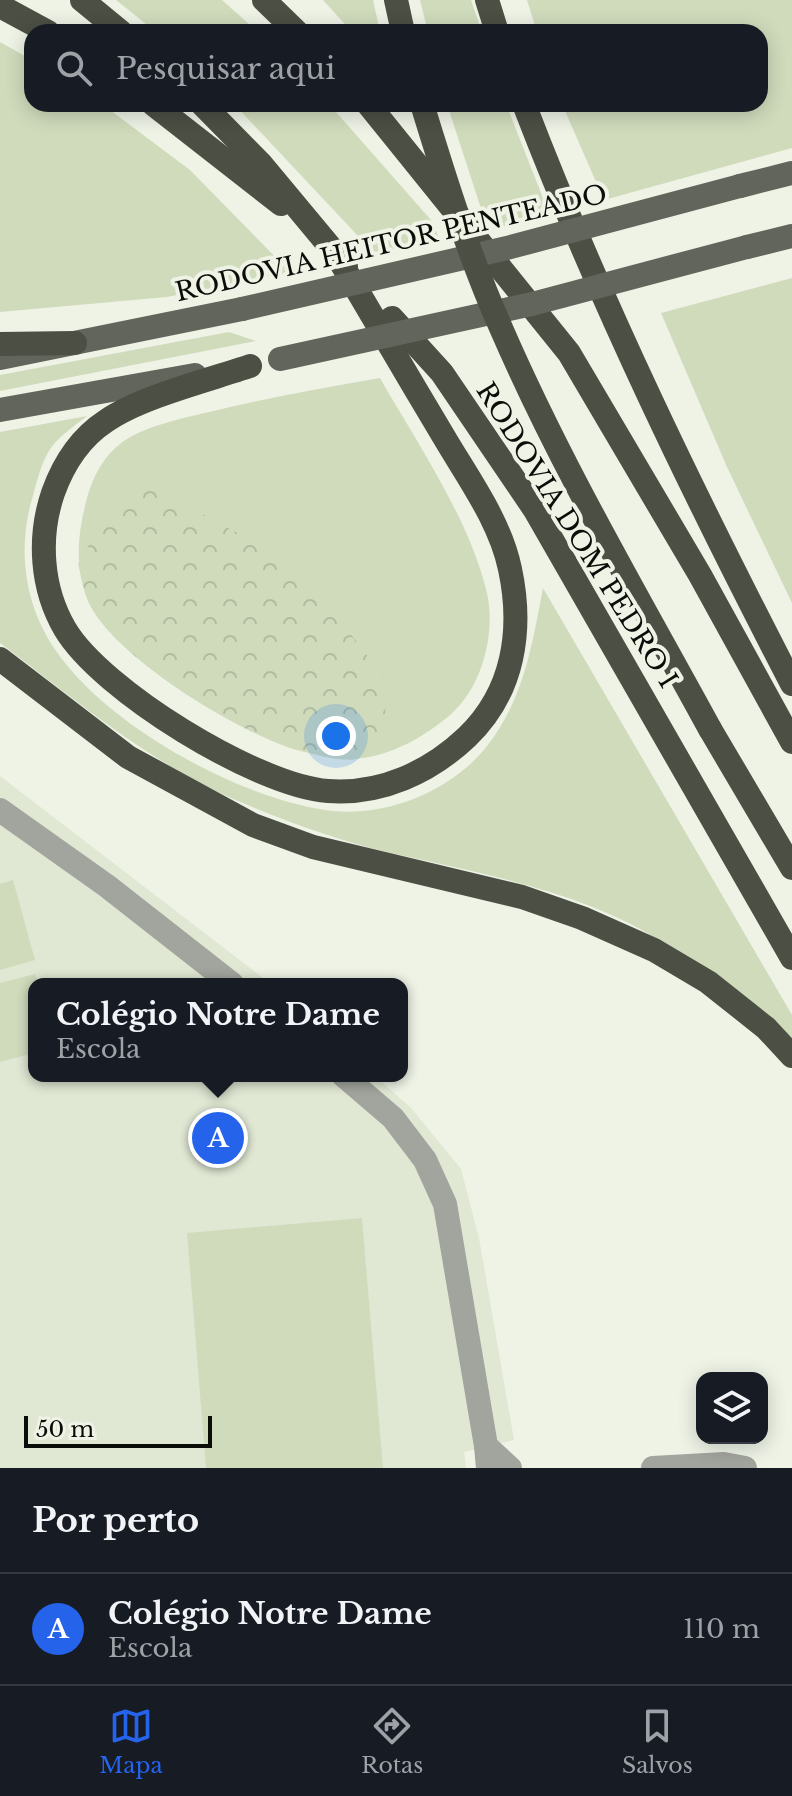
<!DOCTYPE html>
<html lang="pt">
<head>
<meta charset="utf-8">
<style>
  :root { --surface:#171b24; --page:#242831; --text:#f1f3f6; --muted:#9ea1a6; --line:#363941; --accent:#2563eb }
  body { margin:0; font-family:"Libre Baskerville",serif; background:var(--page); color:var(--text) }
  .controls { position:absolute; right:24px; bottom:24px; display:grid; overflow:hidden; border-radius:16px; box-shadow:0 4px 20px #0003 }
  .controls button { width:72px; height:72px; display:grid; place-items:center; padding:0; border:0; border-bottom:2px solid var(--line); background:var(--surface); color:var(--text); font:40px sans-serif }
  .scale { position:absolute; left:24px; bottom:20px; width:188px; box-sizing:border-box; padding-left:8px; border:4px solid #0b0d08; border-top:0; font-size:22px; line-height:28px; white-space:nowrap; color:#0b0d08; -webkit-text-stroke:6px #eef3e6; paint-order:stroke }
  .you { position:absolute; left:336px; top:736px; width:28px; height:28px; margin:-20px; border:6px solid #fff; border-radius:50%; background:#1a73e8; box-shadow:0 0 0 12px #1a73e833 }
  .badge { display:grid; place-items:center; width:52px; height:52px; border-radius:50%; background:var(--accent); color:#fff; font-size:26px; font-weight:700 }
  .pin { position:absolute; translate:-50% -50%; border:4px solid #fff; box-shadow:0 2px 8px #0006 }
  .popup { position:absolute; left:28px; top:978px; width:380px; height:104px; box-sizing:border-box; display:grid; place-content:center; border-radius:16px; background:var(--surface); filter:drop-shadow(0 2px 6px #0005); font-size:26px; white-space:nowrap; color:var(--muted) }
  .popup b { font-size:30px; color:var(--text) }
  .popup::after { content:''; position:absolute; left:50%; top:100%; margin-left:-16px; border:16px solid transparent; border-top-color:var(--surface) }
  .list { margin:0; padding:0; list-style:none }
  h2 { display:flex; justify-content:space-between; align-items:center; height:104px; margin:0; padding:0 32px; font-size:34px }
  h2 small { font-size:26px; font-weight:400; color:var(--muted) }
  .list li { display:grid; grid-template-columns:52px 1fr auto; gap:24px; align-items:center; box-sizing:border-box; height:112px; padding:0 32px; border-top:2px solid var(--line) }
  .list b { display:block; font-size:30px; white-space:nowrap }
  .list p { margin:0; font-size:26px; white-space:nowrap; color:var(--muted) }
  .list em { font-size:26px; font-style:normal; color:var(--muted) }
  .icon { flex:none; width:44px; height:44px; fill:none; stroke:currentColor; stroke-width:2; stroke-linecap:round; stroke-linejoin:round }
  .map { position:relative; flex:none; width:792px; height:1468px; overflow:hidden }
  .search { position:absolute; background:var(--surface); box-shadow:0 4px 20px #0003; left:24px; right:24px; top:24px; height:88px; display:flex; align-items:center; gap:20px; box-sizing:border-box; padding:0 28px; border-radius:24px; color:var(--muted); font-size:30px }
  .sheet { height:216px; background:var(--surface) }
  nav { display:flex; justify-content:space-around; align-items:center; box-sizing:border-box; height:112px; border-top:2px solid var(--line); background:var(--surface); font-size:22px; color:var(--muted) }
  nav a { display:grid; justify-items:center; gap:4px }
  nav .on { color:var(--accent) }
  .map>svg:first-child { display:block }
  .built { fill:#e0e7d3 }
  .grass { fill:#d0dbbc }
  .forest { fill:url(#forest-crowns) }
  .lines { fill:none; stroke-linecap:round; stroke-linejoin:round }
  .minor { stroke:#a2a49e; stroke-width:24 }
  .major { stroke:#61655b; stroke-width:24 }
  .highway { stroke:#4b4f44; stroke-width:24 }
  .major-bridge { stroke:#61655b; stroke-width:24 }
  .highway-bridge { stroke:#4b4f44; stroke-width:24 }
  .labels { text-anchor:middle; dominant-baseline:central; stroke-width:8; stroke-linejoin:round; paint-order:stroke }
  .street-label { font-size:26px; fill:#0b0d08; stroke:#eef3e6 }
</style>
</head>
<body>
<div class="map">
<svg width="792" height="1468" viewBox="0 0 792 1468">
  <defs>
    <pattern id="forest-crowns" width="20" height="18" patternUnits="userSpaceOnUse" patternTransform="scale(2)"><rect width="20" height="18" fill="#d0dbbc"/><path d="M2 6a3 3 0 1 1 6 0M12 15a3 3 0 1 1 6 0" fill="none" stroke="#b1bba0"/></pattern>
  </defs>
  <rect width="100%" height="100%" fill="#eef3e6"/>
  <!-- built -->
  <path class="built" d="M0,776L271,984H34V1076H375L411,1108L461,1169L479,1238L514,1440L464,1452L466,1468H0Z"/>
  <!-- grass -->
  <g class="grass">
    <path d="M116,0H222L258,32H156Z"/>
    <path d="M323,0H373L380,32H352Z"/>
    <path d="M420,0H471L482,32H428Z"/>
    <path d="M527,0H792V148L604,200L562,104H760V32H537Z"/>
    <path d="M0,42L32,60V104H101L114,113L190,170L290,272L167,297L0,312Z"/>
    <path d="M234,104H329L431,220L440,240L374,253Z"/>
    <path d="M447,104H506L550,216L488,230Z"/>
    <path d="M792,278V603L727,467L661,313Z"/>
    <path d="M229,332L256,341L0,391V375Z"/>
    <path d="M380,378C417,443 468,517 486,589C497,630 483,687 450,715C423,738 392,755 356,759C289,767 117,664 89,603C75,572 77,538 85,506C92,476 105,451 132,436C155,424 184,418 209,412C266,398 323,388 380,378Z"/>
    <path d="M87,416C76,425 59,436 51,448C41,462 37,482 32,499C16,555 26,613 62,659C115,729 238,797 325,810C383,819 451,792 487,746C524,699 532,645 543,588L792,1015V1038C733,987 663,934 590,906C525,881 458,868 391,853C337,840 282,820 231,798C147,761 73,698 0,643V432Z"/>
    <path d="M13,880L35,960L0,970V884Z"/>
    <path d="M35,974L38,984H34V1053L0,1062V983Z"/>
    <path d="M362,1218L383,1468H206L187,1233Z"/>
  </g>
  <!-- forest -->
  <path class="forest" d="M152,487L299,566L390,686L382,728L353,760C331,756 307,754 287,747C229,726 119,659 90,605C84,593 82,577 78,564L109,510Z"/>
  <g class="lines">
    <!-- minor -->
    <g class="minor">
      <path d="M0,810L107,886L232,984"/>
      <path d="M344,1076L393,1118L425,1160L445,1204L486,1446"/>
      <path d="M488,1468L486,1446L510,1468"/>
      <path d="M653,1468L724,1464L745,1468"/>
    </g>
    <!-- major -->
    <g class="major">
      <path d="M740,186L792,173"/>
      <path d="M747,247L792,236"/>
      <path d="M0,358L242,309"/>
      <path d="M0,410L195,375"/>
    </g>
    <!-- highway -->
    <g class="highway">
      <path d="M82,0L121,32"/>
      <path d="M264,0L297,32"/>
      <path d="M396,0L403,32"/>
      <path d="M487,0L497,32"/>
      <path d="M0,6L48,32"/>
      <path d="M153,104L281,204"/>
      <path d="M202,104L261,164L346,266"/>
      <path d="M368,104L569,353L700,575L792,742"/>
      <path d="M524,104C600,302 694,495 792,684"/>
      <path d="M392,318L442,373L535,510L792,958"/>
      <path d="M0,344L75,343"/>
      <path d="M250,366C209,380 140,397 106,421C80,438 63,465 53,493C38,537 41,588 65,629C101,690 257,786 328,791C381,795 430,772 467,737C514,692 523,630 510,569C500,521 468,478 444,437C408,377 373,317 337,256"/>
      <path d="M0,659L128,757L253,825L313,847L522,897L582,918L654,950L708,982L766,1028L792,1056"/>
      <path d="M710,729L792,868"/>
    </g>
    <!-- major-bridge -->
    <g class="major-bridge">
      <path d="M242,309L507,248L740,186"/>
      <path d="M280,359L532,304L747,247"/>
    </g>
    <!-- highway-bridge -->
    <path class="highway-bridge" d="M422,104C445,179 469,256 501,328C561,466 638,597 710,729"/>
  </g>
  <g class="labels">
    <!-- street labels -->
    <g class="street-label">
      <text transform="translate(391 243) rotate(-13)">RODOVIA HEITOR PENTEADO</text>
      <text transform="translate(577 535) rotate(58)">RODOVIA DOM PEDRO I</text>
    </g>
  </g>
</svg>
<div class="controls">
<button><svg class="icon" aria-label="layers" viewBox="0 0 24 24"><path d="M12 4l9 5-9 5-9-5zM3 14l9 5 9-5"/></svg></button>
</div>
<div class="scale">50 m</div>
<div class="you"></div>
<div class="pin badge" style="left:218px;top:1138px">A</div>
<div class="popup"><b>Colégio Notre Dame</b>Escola</div>
<div class="search"><svg class="icon" aria-label="search" viewBox="0 0 24 24"><circle cx="10" cy="10" r="6"/><path d="M15 15l6 6"/></svg>Pesquisar aqui</div>
</div>
<section class="sheet">
<h2>Por perto<small></small></h2>
<ul class="list">
<li><span class="badge">A</span><div><b>Colégio Notre Dame</b><p>Escola</p></div><em>110 m</em></li>
</ul>
</section>
<nav>
<a class="on"><svg class="icon" aria-label="map" viewBox="0 0 24 24"><path d="M3 6l6-2 6 2 6-2v14l-6 2-6-2-6 2zM9 4v14M15 6v14"/></svg>Mapa</a>
<a><svg class="icon" aria-label="directions" viewBox="0 0 24 24"><path d="M12 3l9 9-9 9-9-9zM9 14v-3h6M13 9l2 2-2 2"/></svg>Rotas</a>
<a><svg class="icon" aria-label="saved" viewBox="0 0 24 24"><path d="M7 4h10v16l-5-4-5 4z"/></svg>Salvos</a>
</nav>
</body>
</html>
